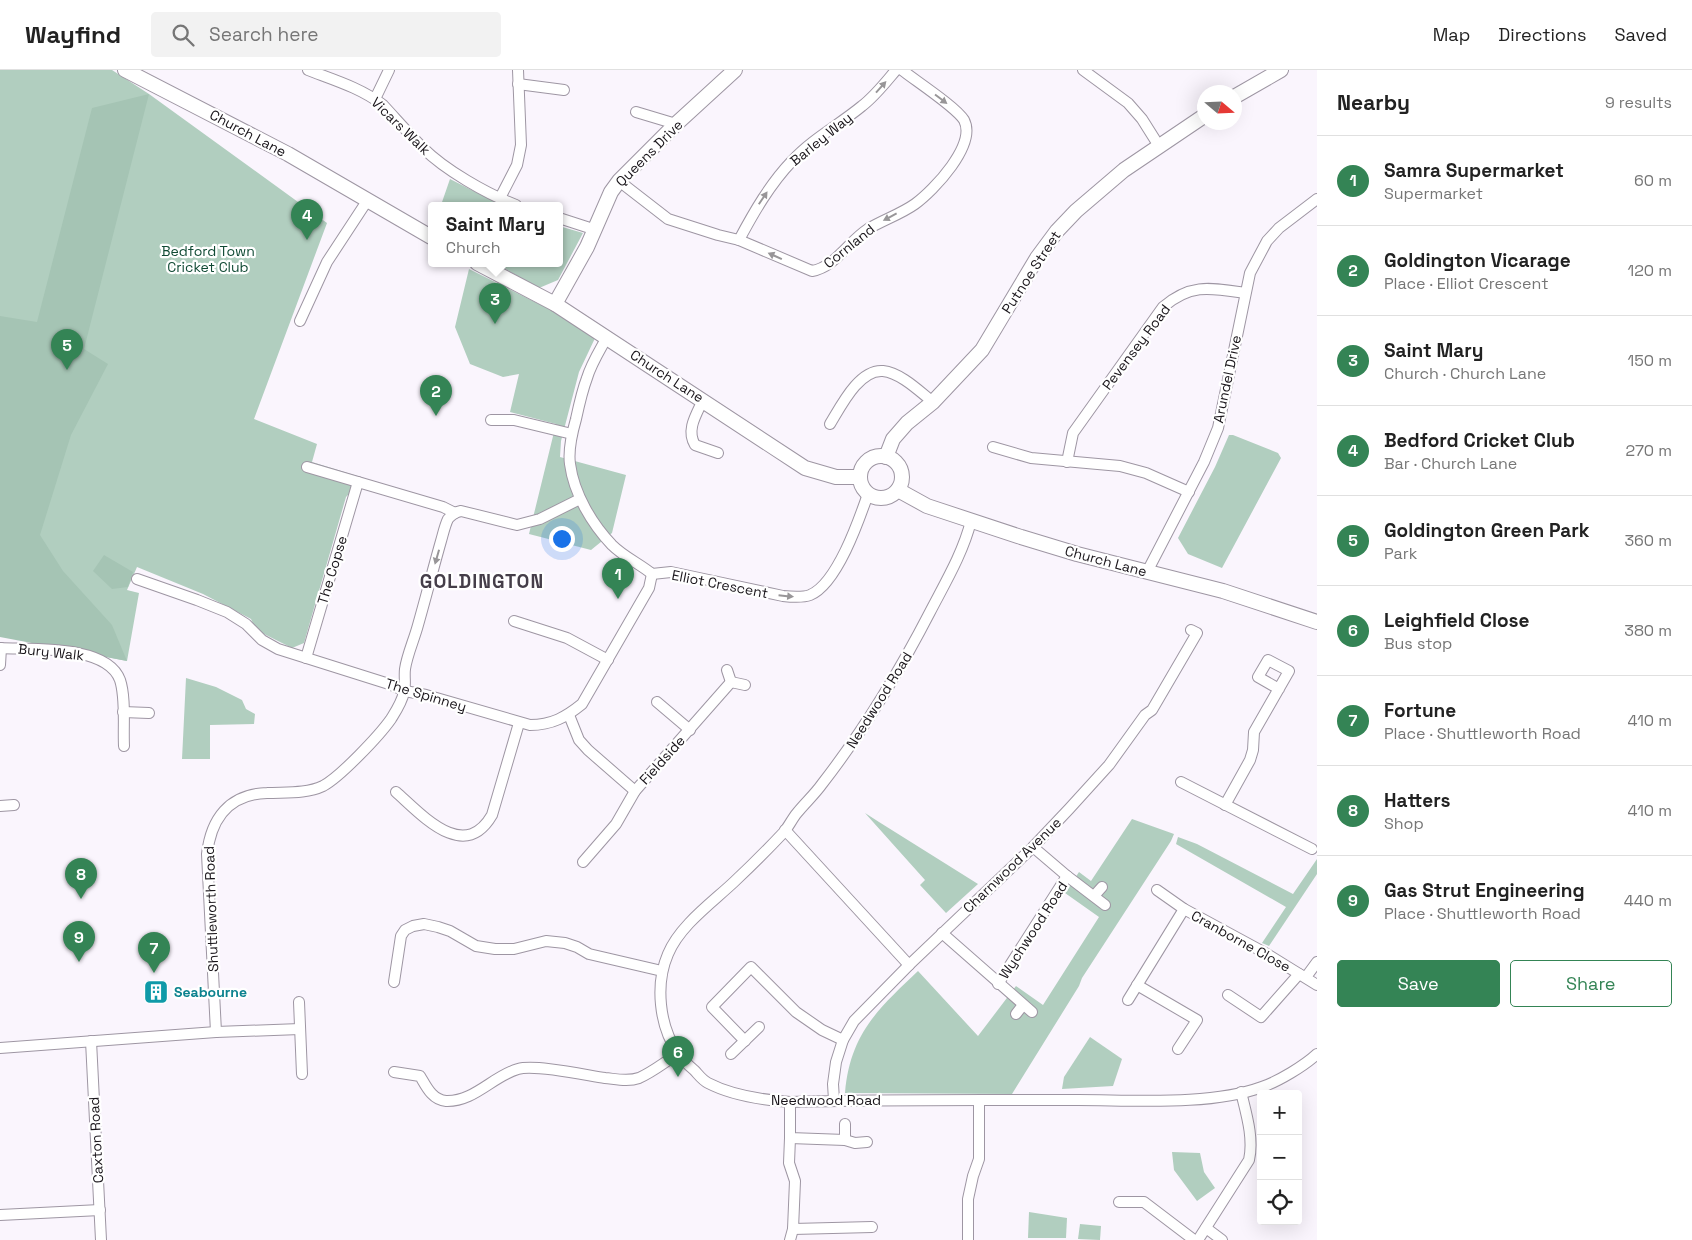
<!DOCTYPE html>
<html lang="en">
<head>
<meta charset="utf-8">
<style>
  :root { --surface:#fff; --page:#f2f2f2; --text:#222; --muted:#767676; --line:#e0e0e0; --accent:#348455 }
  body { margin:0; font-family:"Space Grotesk",sans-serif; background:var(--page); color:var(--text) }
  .controls { position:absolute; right:15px; bottom:15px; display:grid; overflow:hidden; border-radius:5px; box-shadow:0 5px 20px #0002 }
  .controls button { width:45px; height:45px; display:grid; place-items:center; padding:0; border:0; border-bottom:1px solid var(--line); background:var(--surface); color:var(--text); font:25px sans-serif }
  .compass { position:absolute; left:1197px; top:15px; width:45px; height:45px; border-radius:50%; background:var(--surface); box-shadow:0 5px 20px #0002; rotate:109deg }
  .you { position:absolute; left:561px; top:468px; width:18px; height:18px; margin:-12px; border:4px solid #fff; border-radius:50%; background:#1a73e8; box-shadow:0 0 0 8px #1a73e833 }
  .badge { display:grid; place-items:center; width:32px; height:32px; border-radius:50%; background:var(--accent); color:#fff; font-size:16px; font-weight:700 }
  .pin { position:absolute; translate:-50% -41px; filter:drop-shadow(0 1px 2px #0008) }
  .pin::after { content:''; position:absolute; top:26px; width:18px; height:15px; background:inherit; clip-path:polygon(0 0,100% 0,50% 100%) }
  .popup { position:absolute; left:428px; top:132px; width:135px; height:65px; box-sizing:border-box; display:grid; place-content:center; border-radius:5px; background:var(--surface); filter:drop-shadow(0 1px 4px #0005); font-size:16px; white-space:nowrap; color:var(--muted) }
  .popup b { font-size:19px; color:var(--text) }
  .popup::after { content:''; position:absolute; left:50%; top:100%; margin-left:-10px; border:10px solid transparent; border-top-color:var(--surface) }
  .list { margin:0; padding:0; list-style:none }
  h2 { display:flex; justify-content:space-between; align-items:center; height:65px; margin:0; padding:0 20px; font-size:21px }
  h2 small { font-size:16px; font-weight:400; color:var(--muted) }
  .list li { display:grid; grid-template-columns:32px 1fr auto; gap:15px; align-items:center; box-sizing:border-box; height:90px; padding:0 20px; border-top:1px solid var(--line) }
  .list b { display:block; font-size:19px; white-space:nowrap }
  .list p { margin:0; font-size:16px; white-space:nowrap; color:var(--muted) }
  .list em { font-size:16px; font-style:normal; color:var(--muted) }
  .actions { display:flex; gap:10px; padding:15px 20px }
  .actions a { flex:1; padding:11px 0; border:1px solid var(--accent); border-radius:5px; text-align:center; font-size:18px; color:var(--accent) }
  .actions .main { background:var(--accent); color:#fff }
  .icon { flex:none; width:28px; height:28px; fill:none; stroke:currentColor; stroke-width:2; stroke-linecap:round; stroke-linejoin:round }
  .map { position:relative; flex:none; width:1317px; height:1170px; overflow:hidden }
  header { display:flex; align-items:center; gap:30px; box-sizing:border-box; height:70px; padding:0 25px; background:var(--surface); border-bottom:1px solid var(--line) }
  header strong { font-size:24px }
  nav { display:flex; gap:28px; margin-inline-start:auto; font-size:18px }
  .search { width:350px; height:45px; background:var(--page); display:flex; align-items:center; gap:12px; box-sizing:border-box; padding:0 18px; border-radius:5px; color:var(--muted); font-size:19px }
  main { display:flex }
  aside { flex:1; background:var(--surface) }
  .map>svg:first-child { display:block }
  .green { fill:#b1cebf }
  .forest { fill:#a5c4b4 }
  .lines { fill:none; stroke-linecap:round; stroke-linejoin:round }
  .minor-casing { stroke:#9e96a3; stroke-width:12 }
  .tertiary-casing { stroke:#9e96a3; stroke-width:16 }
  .minor { stroke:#fff; stroke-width:10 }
  .tertiary { stroke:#fff; stroke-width:14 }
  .oneway { fill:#989698 }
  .labels { text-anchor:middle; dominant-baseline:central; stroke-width:4.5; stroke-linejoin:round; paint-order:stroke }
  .street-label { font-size:14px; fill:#19151a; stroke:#fff }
  .park-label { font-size:14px; fill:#104a34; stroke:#fff }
  .culture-label { font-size:14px; font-weight:bold; fill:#0d838f; stroke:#fff; text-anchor:start }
  .district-label { font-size:19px; font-weight:bold; letter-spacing:1px; fill:#453e49; stroke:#fff }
</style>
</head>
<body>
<header>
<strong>Wayfind</strong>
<div class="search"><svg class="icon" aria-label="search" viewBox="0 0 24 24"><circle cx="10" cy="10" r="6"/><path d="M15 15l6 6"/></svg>Search here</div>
<nav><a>Map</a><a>Directions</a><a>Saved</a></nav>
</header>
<main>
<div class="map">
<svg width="1317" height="1170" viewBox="0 0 1317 1170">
  <rect width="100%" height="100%" fill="#faf5fd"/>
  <!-- green -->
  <g class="green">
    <path d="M0,0H112L149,24L327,153L254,349L317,374L312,392L364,408L346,427L304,573L292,578L256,560L251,549L203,524L137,497L127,520L139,523L127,591L0,566Z"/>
    <path d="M450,109L501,135H441Z"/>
    <path d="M559,156L583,163L558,210L539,218L495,193H559Z"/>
    <path d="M469,199L561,245L596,266L579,302L561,371L560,387L626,405L612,463L591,480L529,464L556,354L510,342L519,304L503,307L470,294L455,257Z"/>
    <path d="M1229,365H1233L1278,383L1281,388L1222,498L1188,484L1178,468L1215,397Z"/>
    <path d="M186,608L216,617L242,630L246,639L255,644L254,654L210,655V689H182Z"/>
    <path d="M865,743L879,752L978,814L946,843L920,815L925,810Z"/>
    <path d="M1132,749L1174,764L1171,771L1082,908L1079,916L1012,1024L845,1023C850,964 878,939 918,901L978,966L1016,916L1043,935L1099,847L1065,823L1079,802L1091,811Z"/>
    <path d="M1178,767L1197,774L1293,824L1317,789V804L1269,876L1262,873L1286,837L1176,774Z"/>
    <path d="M1090,967L1122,989L1113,1016L1062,1019L1064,1007Z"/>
    <path d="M1172,1082L1200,1083L1204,1102L1215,1118L1197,1131L1174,1100Z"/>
    <path d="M1029,1142L1067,1148L1066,1168H1028Z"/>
    <path d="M1080,1154L1101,1156L1100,1170L1078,1169Z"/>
  </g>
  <!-- forest -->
  <g class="forest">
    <path d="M149,24L84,279L108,294L71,365L40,465L63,501L112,555L127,591L0,567V246L37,252L92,38Z"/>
    <path d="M104,485L133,502L128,517L112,519L93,501Z"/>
  </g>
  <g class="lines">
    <defs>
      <g id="minor">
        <path d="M308,0C334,10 361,18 383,35C396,49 409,64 423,78C445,100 487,124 516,135"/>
        <path d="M1083,0L1128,33L1142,49L1159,76"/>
        <path d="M518,14L564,20"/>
        <path d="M375,29L389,0"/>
        <path d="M636,42L676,54"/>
        <path d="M619,111L668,149L718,165L739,170L812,201C835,197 848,172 868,159C883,150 901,144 915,134C934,120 977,75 964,50C956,37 916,11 902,0"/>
        <path d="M500,128L517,95L521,75L518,0"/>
        <path d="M559,148L596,160"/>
        <path d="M739,170C754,142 770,114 792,91C812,69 839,55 862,36C875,26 885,13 896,0"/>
        <path d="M300,251L327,192L367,131"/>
        <path d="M607,267C600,280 591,294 587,308C582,321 579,335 576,349C572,363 568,380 570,394C574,424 592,454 612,475C624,487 640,494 652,504L671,502L783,526C792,527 802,528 810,525C837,514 859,450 868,424"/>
        <path d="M703,330C696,345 686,360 695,375L718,383"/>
        <path d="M491,350H514L572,364"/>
        <path d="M830,354C841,336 859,299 883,301C901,303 919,321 933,332"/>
        <path d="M993,377L1031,388L1120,396L1146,403L1189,422"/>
        <path d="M1067,392L1073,363L1163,237C1191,213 1211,218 1245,223"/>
        <path d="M307,397L443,437L455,443"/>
        <path d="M971,451C963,483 945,513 930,542C899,602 864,660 822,714C815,724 805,733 797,743C792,749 789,756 784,762C768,779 752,795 735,811C713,832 680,855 668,884C655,914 659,956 678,983C682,989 688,995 694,1000C698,1004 702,1010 708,1013C733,1026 762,1030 790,1032C886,1029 982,1030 1078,1030C1134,1030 1210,1036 1262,1017C1279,1011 1304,996 1317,984"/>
        <path d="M1147,502L1204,392L1218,358L1250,203L1267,171L1279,158L1317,129"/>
        <path d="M137,509L197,530L227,542L246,554L262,570L278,579L389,614L405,621L426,625L530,655C552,655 566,647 582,634L649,518L652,504"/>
        <path d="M514,551L567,568L608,590"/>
        <path d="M0,578C31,580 107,574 120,610C126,628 123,656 124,676"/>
        <path d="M306,588L358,412"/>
        <path d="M0,595L1,578"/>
        <path d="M727,600L731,612"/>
        <path d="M731,612L745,615"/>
        <path d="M657,632L690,660"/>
        <path d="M123,642L149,643"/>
        <path d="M569,645L579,670L588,680L635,721"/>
        <path d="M1181,712L1312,779"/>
        <path d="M396,722C422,745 464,793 492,745L519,653"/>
        <path d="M1225,735L1250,690L1253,680L1254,662L1289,601L1268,590L1258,607L1279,619"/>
        <path d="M0,736L14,735"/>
        <path d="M785,760L909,895"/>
        <path d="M1033,777L1067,806L1105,835"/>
        <path d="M583,792L616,754L635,721L731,612"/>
        <path d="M1157,820L1184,839L1267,884L1317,915"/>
        <path d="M1094,826L1102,817"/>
        <path d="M942,863L1032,942"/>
        <path d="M1306,907L1317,892"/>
        <path d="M394,912L401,866L405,860L413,856L424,854L438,857L450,861L476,876L495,879H514L546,871L565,873L577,877L589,884L662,901"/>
        <path d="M998,914L1067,806"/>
        <path d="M1137,915L1197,950L1178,979"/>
        <path d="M1228,925L1261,947L1299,904"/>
        <path d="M1128,930L1184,839"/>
        <path d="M299,932L302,1004"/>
        <path d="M1016,944L1023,935"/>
        <path d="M216,962L207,784C211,749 229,724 267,723C286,722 306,724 323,716C340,707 379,666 391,649C396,641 402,632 404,622C406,615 404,607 405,599C407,585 414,570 418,555C426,527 433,499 441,471C443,464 445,455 448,449C451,445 456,442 461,441L517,455L540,449L580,429"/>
        <path d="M91,971L101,1170"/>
        <path d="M745,971L712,937L751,897L796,942L822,960L843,970"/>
        <path d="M0,978L216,962L300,959"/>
        <path d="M731,984L759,957"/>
        <path d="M394,1002L420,1006C426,1016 432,1030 446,1031C474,1032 493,1006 518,999C535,994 585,1005 605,1008C616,1009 628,1012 639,1008C653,1002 666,991 678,984"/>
        <path d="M834,1030L833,1014L836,992L843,970L854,951L909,895L1033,777L1069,739L1109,695L1145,645L1152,640L1197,563L1191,560"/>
        <path d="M790,1032V1068L845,1070V1054"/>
        <path d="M790,1068L789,1093L795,1111L793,1159L872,1157"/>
        <path d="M845,1070L855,1073L867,1072"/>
        <path d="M1119,1132H1144L1194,1170"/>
        <path d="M0,1145L100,1140"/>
        <path d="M1206,1158L1222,1170"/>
        <path d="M790,1170L793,1159"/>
        <path d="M968,1170V1129L973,1106L979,1089V1030"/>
        <path d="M1198,1170L1249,1090C1254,1068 1246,1043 1241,1022"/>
      </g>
      <g id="tertiary">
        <path d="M125,0L288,84L431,167"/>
        <path d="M1234,27L1281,0"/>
        <path d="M477,193L555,234L805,398L836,407H860"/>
        <path d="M555,234L587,177L611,122L619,111L676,54L735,0"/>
        <circle cx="881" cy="407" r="21"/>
        <path d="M886,387L893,369L907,353L933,332L982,280L1037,188L1057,161L1076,141L1124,100L1204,46"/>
        <path d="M898,420L927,436L1021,467L1077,484L1223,521L1317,552"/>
      </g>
    </defs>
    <!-- minor casing -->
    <use href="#minor" class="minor-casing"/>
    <!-- tertiary casing -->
    <use href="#tertiary" class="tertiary-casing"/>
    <!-- minor -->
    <use href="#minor" class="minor"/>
    <!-- tertiary -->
    <use href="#tertiary" class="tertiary"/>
  </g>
  <!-- one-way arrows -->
  <defs><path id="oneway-solid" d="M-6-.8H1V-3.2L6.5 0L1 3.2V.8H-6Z" transform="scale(1.25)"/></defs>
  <g class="oneway">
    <use href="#oneway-solid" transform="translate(881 17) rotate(-48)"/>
    <use href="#oneway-solid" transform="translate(941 29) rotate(37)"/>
    <use href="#oneway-solid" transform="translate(763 128) rotate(-56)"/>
    <use href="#oneway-solid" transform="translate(890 147) rotate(152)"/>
    <use href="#oneway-solid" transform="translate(775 186) rotate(-156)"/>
    <use href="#oneway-solid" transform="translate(437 487) rotate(106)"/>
    <use href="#oneway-solid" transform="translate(786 526) rotate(6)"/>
  </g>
  <!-- icons -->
  <defs>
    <symbol id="building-square" viewBox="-11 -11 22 22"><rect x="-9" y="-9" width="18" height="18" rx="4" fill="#0f9aa8" stroke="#fff"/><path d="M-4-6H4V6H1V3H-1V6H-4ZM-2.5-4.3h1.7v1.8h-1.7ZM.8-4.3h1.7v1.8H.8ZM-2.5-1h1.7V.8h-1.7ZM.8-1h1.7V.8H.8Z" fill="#fff"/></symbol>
  </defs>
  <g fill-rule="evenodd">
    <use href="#building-square" x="142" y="908" width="28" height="28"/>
  </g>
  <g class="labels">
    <!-- street labels -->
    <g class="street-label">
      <text transform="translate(401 56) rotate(44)">Vicars Walk</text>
      <text transform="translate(248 63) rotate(28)">Church Lane</text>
      <text transform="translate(821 69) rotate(-39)">Barley Way</text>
      <text transform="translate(649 83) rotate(-45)">Queens Drive</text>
      <text transform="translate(849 176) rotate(-39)">Cornland</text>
      <text transform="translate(1031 202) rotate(-57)">Putnoe Street</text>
      <text transform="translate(1136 277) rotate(-53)">Pevensey Road</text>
      <text transform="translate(667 306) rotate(33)">Church Lane</text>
      <text transform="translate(1227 309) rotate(-78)">Arundel Drive</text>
      <text transform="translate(1106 491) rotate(15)">Church Lane</text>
      <text transform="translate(332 500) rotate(-73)">The Copse</text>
      <text transform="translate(720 514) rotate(11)">Elliot Crescent</text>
      <text transform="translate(51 582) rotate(6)">Bury Walk</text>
      <text transform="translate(426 625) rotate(17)">The Spinney</text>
      <text transform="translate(879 630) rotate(-58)">Needwood Road</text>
      <text transform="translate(662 690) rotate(-48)">Fieldside</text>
      <text transform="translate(1012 795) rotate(-44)">Charnwood Avenue</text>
      <text transform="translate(211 839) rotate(-92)">Shuttleworth Road</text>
      <text transform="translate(1033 860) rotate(-57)">Wychwood Road</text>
      <text transform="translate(1241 871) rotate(29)">Cranborne Close</text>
      <text x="826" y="1030">Needwood Road</text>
      <text transform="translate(96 1070) rotate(-93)">Caxton Road</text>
    </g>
    <!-- park labels -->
    <g class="park-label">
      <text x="208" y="181">Bedford Town<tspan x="208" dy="16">Cricket Club</tspan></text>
    </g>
    <!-- culture labels -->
    <g class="culture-label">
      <text x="174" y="922">Seabourne</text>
    </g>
    <!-- district labels -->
    <g class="district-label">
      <text x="482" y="511">GOLDINGTON</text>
    </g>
  </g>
</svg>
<div class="controls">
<button>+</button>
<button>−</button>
<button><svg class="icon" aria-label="locate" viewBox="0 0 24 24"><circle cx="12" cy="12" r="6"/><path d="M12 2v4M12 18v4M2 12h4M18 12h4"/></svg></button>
</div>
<svg class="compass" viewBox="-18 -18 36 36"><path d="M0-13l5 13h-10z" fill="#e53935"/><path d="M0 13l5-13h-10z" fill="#767676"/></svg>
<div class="you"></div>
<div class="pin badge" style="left:618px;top:529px">1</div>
<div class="pin badge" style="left:436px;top:346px">2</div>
<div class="pin badge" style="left:495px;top:254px">3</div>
<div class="popup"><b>Saint Mary</b>Church</div>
<div class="pin badge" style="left:307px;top:170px">4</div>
<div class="pin badge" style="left:67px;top:300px">5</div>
<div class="pin badge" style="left:678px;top:1007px">6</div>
<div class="pin badge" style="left:154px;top:903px">7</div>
<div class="pin badge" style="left:81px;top:829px">8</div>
<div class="pin badge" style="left:79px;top:892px">9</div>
</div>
<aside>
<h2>Nearby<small>9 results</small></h2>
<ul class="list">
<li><span class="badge">1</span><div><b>Samra Supermarket</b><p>Supermarket</p></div><em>60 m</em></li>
<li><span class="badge">2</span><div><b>Goldington Vicarage</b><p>Place · Elliot Crescent</p></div><em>120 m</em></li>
<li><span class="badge">3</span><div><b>Saint Mary</b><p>Church · Church Lane</p></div><em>150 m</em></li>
<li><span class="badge">4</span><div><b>Bedford Cricket Club</b><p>Bar · Church Lane</p></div><em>270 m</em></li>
<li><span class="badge">5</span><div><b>Goldington Green Park</b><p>Park</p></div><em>360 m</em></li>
<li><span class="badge">6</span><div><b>Leighfield Close</b><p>Bus stop</p></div><em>380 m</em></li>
<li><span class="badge">7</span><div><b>Fortune</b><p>Place · Shuttleworth Road</p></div><em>410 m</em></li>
<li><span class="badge">8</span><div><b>Hatters</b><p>Shop</p></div><em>410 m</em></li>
<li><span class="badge">9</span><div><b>Gas Strut Engineering</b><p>Place · Shuttleworth Road</p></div><em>440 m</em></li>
</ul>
<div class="actions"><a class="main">Save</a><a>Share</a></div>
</aside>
</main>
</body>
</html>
